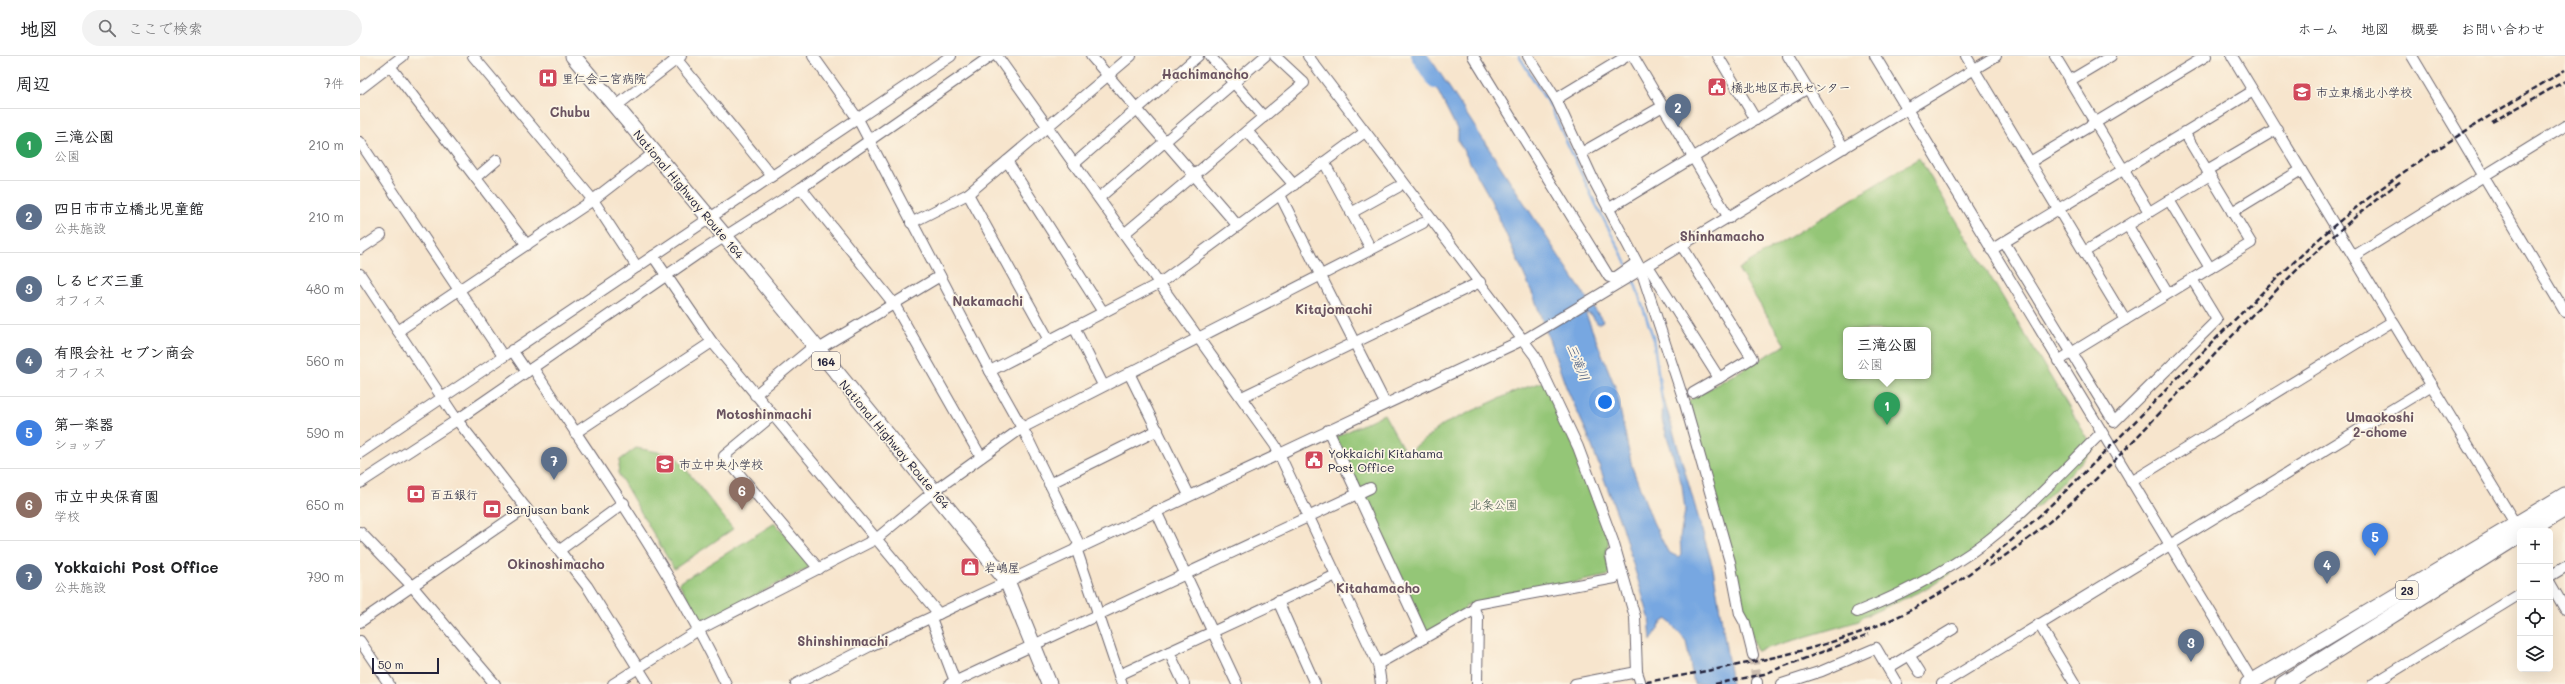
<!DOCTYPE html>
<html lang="ja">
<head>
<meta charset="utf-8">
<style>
  :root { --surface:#fff; --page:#f2f2f2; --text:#202124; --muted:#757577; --line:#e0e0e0; --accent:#d1495b }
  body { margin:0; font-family:Mali,"Klee One",sans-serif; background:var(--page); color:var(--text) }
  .controls { position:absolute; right:12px; bottom:12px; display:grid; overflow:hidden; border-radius:6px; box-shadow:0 4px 16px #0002 }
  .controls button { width:36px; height:36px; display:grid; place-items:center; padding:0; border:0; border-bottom:1px solid var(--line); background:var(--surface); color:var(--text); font:20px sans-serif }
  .scale { position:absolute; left:12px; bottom:10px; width:67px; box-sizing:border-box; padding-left:4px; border:2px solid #22223b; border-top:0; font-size:11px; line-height:14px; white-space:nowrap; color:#22223b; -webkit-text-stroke:3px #fcf5e5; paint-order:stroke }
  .you { position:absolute; left:1245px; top:346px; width:14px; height:14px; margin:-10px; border:3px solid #fff; border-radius:50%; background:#1a73e8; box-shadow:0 0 0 6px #1a73e833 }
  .badge { display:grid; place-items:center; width:26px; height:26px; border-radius:50%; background:var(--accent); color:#fff; font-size:13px; font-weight:700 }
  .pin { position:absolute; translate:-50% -33px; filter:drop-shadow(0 1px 2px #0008) }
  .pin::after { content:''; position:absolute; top:21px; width:14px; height:12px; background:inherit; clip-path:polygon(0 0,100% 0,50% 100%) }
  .popup { position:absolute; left:1483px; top:271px; width:88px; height:52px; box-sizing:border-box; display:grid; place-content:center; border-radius:6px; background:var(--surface); filter:drop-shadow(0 1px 3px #0005); font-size:13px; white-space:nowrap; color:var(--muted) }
  .popup b { font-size:15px; color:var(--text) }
  .popup::after { content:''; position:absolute; left:50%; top:100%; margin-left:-8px; border:8px solid transparent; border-top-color:var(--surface) }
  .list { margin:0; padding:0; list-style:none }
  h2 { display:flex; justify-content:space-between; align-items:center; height:52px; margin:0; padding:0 16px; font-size:17px }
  h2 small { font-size:13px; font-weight:400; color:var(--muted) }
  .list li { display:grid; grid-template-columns:26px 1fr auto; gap:12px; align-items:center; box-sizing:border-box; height:72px; padding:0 16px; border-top:1px solid var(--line) }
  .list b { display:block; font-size:15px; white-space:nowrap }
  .list p { margin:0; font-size:13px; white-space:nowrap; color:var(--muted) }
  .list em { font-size:13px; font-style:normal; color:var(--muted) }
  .icon { flex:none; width:22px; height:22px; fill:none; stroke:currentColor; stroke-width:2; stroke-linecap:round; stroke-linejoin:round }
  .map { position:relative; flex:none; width:2205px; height:628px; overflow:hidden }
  header { display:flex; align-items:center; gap:24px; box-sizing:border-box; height:56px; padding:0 20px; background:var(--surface); border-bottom:1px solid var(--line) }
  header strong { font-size:19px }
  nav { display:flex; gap:22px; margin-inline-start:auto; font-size:14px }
  .search { width:280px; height:36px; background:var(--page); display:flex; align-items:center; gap:10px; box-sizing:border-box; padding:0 14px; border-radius:22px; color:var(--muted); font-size:15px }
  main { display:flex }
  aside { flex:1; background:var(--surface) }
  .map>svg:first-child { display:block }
  .green { fill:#94c677; stroke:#5b7459; fill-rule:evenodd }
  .water { fill:#77a7e1; stroke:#4c648e }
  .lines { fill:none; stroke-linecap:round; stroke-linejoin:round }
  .stream { stroke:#77a7e1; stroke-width:2.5 }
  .river { stroke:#77a7e1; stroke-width:16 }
  .minor-tunnel { stroke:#ccbeb0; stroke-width:10; stroke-dasharray:10 5; stroke-linecap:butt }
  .minor-casing { stroke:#6d666e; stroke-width:12 }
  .highway-casing { stroke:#6d666e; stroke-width:17 }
  .minor { stroke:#fff; stroke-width:10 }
  .highway { stroke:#fff; stroke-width:15 }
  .rail { stroke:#22223b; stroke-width:2.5; stroke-dasharray:6 3; stroke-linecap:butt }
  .labels { text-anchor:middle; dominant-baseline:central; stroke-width:3.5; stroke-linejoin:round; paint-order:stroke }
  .shield { fill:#fcf5e5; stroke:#63616e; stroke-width:1 }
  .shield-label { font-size:11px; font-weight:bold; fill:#22223b }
  .poi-label { font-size:12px; fill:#22223b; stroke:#fcf5e5; text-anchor:start }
  .street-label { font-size:12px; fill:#22223b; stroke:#fcf5e5 }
  .park-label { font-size:12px; fill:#4a5b50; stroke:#fcf5e5 }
  .neighbourhood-label { font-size:13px; font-weight:bold; fill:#6a5360; stroke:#fcf5e5 }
  .water-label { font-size:13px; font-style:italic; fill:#44577d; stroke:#fcf5e5 }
</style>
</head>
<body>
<header>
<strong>地図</strong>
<div class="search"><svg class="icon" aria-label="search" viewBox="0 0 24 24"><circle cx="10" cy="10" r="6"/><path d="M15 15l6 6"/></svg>ここで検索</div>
<nav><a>ホーム</a><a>地図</a><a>概要</a><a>お問い合わせ</a></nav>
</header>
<main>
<aside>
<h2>周辺<small>7件</small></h2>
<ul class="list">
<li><span class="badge" style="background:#2e9e5b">1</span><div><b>三滝公園</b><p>公園</p></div><em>210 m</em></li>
<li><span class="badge" style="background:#5c6f8a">2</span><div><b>四日市市立橋北児童館</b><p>公共施設</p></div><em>210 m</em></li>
<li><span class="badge" style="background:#5c6f8a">3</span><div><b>しるビズ三重</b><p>オフィス</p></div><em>480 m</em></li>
<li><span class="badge" style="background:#5c6f8a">4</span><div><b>有限会社 セブン商会</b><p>オフィス</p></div><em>560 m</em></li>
<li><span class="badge" style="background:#3f7fe0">5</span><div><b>第一楽器</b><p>ショップ</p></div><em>590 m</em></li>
<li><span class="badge" style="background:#8d6e63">6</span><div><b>市立中央保育園</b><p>学校</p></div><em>650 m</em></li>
<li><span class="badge" style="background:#5c6f8a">7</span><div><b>Yokkaichi Post Office</b><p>公共施設</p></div><em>790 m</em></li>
</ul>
</aside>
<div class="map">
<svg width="2205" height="628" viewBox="0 0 2205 628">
  <rect width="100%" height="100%" fill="#fcf5e5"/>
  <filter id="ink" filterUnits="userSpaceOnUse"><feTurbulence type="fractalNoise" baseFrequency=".025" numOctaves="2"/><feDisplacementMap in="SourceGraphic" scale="8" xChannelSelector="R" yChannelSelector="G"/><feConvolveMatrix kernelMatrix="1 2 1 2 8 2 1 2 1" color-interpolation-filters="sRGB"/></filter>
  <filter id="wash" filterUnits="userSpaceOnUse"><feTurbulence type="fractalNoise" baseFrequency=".012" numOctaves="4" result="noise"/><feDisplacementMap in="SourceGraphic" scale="16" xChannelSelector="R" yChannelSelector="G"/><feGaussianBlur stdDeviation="0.9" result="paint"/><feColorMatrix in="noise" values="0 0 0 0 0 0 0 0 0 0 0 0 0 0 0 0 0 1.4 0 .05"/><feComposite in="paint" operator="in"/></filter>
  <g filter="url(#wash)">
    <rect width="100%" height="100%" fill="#f7e5cd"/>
    <!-- green -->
    <g class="green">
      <path d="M1559,102L1734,393L1682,447L1618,498L1570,531L1501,562L1499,565L1397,595L1383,556L1328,345L1425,289L1378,213ZM1486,274H1568V320H1486Z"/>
      <path d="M1183,326L1214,390L1249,485L1245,499L1251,519L1107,549L1102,557L1067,577L976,381L1024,358L1046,398L1084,368L1158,334Z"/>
      <path d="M276,392L310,398L317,402L373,473L314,513L258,417L260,404Z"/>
      <path d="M415,467L449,507L448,512L345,565L340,563L319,527Z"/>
    </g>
    <!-- water -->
    <path class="water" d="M1060,0H1068L1074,8L1215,225L1243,265L1238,268L1232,260L1225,256L1256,333L1272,411L1293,466L1308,496L1318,501L1321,498L1320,481L1325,455L1322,429L1302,364L1303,340L1353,512L1372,628H1334L1326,585L1307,563L1301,567L1291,585L1289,561L1262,471L1227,377L1206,331L1174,241L1129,140L1098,85V75Z"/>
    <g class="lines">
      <!-- stream -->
      <g class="stream">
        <path d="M1159,0L1191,52L1235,147L1268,210"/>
        <path d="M1273,222L1293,281L1303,351"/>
      </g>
      <!-- river -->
      <path class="river" d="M1059,0L1075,25"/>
    </g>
  </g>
  <g filter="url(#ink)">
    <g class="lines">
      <!-- minor-tunnel -->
      <path class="minor-tunnel" d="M1393,599L1397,626"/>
      <defs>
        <g id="minor">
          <path d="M113,0L233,144L277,211"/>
          <path d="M314,0L412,120"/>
          <path d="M453,0L498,63L630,315L666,379L720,490"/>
          <path d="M637,0L915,389L1018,608L1021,628"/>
          <path d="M731,0L878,170"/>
          <path d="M850,0L904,61"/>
          <path d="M948,0L1175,300L1218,391L1253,485L1275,561L1277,616L1281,628"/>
          <path d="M1113,0L1249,221H1256L1276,207"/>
          <path d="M1168,0L1196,43L1233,123L1281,214L1325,348L1370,506L1380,558L1385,567L1393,599"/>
          <path d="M1273,0L1369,162"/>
          <path d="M1358,0L1396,64"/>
          <path d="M1428,0L1484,92"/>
          <path d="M1515,0L1894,628"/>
          <path d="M1606,0L1765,264"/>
          <path d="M1695,0L1789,156"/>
          <path d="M1872,0L2156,469"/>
          <path d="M2052,0L2205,256"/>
          <path d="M30,10L167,189"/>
          <path d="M1709,25L1751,0"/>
          <path d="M0,33L43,0"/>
          <path d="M1196,43L1267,0"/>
          <path d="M255,51L321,0"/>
          <path d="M887,75L934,129"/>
          <path d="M0,86L143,300"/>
          <path d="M1221,97L1303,50"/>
          <path d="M647,105L743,256"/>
          <path d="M964,106L1011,193"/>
          <path d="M1670,106L1846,0"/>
          <path d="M714,108L838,0"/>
          <path d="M1847,114L1917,73"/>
          <path d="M116,122L137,104"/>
          <path d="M441,132L534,248L621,401"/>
          <path d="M608,138L689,284"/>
          <path d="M920,139L1025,347"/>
          <path d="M739,142L905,0"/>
          <path d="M1809,144L1850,212"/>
          <path d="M1248,153L1448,32"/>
          <path d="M1872,156L1941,114"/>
          <path d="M991,157L1038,131"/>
          <path d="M551,167L608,138L771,0"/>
          <path d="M1768,170L1808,237"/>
          <path d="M764,178L944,27L915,0"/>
          <path d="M1644,186L1754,366L1857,264L1832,223"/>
          <path d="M0,193L21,179"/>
          <path d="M1631,194L1893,35"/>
          <path d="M1724,196L1850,119"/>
          <path d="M293,200L352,286L579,558"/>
          <path d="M1994,200L2205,70"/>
          <path d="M1288,210L1359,322L1392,302L1322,190"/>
          <path d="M0,218L97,364L227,530L288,628"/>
          <path d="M714,271L743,329"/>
          <path d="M38,275L233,144L295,96"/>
          <path d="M152,294L167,316"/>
          <path d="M457,294L580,220"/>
          <path d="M1698,305L1891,187L1824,76"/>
          <path d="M173,312C241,416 313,516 366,628"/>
          <path d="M630,315L800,227L1005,76"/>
          <path d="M769,317L829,439"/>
          <path d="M1333,337L1359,322"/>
          <path d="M395,339L454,290"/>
          <path d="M882,341L1120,226"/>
          <path d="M412,360L364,400L459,513"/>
          <path d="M968,374L1064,582"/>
          <path d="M215,377L352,286"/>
          <path d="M0,397L591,0"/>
          <path d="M1771,426L2033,265"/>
          <path d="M0,427L97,364L339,197L441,132L631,0"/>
          <path d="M689,428L798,374"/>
          <path d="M796,455L877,628"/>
          <path d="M0,476L52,530L135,628"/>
          <path d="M716,492L762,628"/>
          <path d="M200,494L264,447"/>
          <path d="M2190,520L2205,511"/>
          <path d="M2190,527L2205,553"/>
          <path d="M918,545L955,628"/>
          <path d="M1114,554L1116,548L1255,522L1251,499"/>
          <path d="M1497,556C1549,535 1598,510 1641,474C1677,444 1708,410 1741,377"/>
          <path d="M571,562L596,628"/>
          <path d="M0,566L166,452"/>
          <path d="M1679,568L1715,628"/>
          <path d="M0,585L29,628"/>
          <path d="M809,596L824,628"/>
          <path d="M1549,599L1560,616"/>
          <path d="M1018,608L1114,554L1118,561L1117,628"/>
          <path d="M1528,612L1593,573"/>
          <path d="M759,619L976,519"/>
          <path d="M253,628L340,573L516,483L574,435L662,372L1063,167"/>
          <path d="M436,628L510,590L1169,281L1636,0"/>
          <path d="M590,628L1010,432"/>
          <path d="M1215,628L1277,616"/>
          <path d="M1397,628V626"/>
          <path d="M1422,628L1462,615L1516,592L1537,628"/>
          <path d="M1582,628L2072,329"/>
          <path d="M2013,628L2160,538"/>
        </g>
        <g id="highway">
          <path d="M213,0L384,203L647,525L689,628"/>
          <path d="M2168,475L2205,453"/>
          <path d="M1888,628L2205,439"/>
          <path d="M1923,628L2160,479"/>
        </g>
      </defs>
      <!-- minor casing -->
      <use href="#minor" class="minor-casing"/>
      <!-- highway casing -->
      <use href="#highway" class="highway-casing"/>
      <!-- minor -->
      <use href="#minor" class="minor"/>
      <!-- highway -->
      <use href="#highway" class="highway"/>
      <!-- rail -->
      <g class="rail">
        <path d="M2132,66L2205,25"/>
        <path d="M1629,510C1692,471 1744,416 1795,362C1874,279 1949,192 2041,125"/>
        <path d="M1277,628C1364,611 1456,599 1537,561C1622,520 1688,453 1754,387C1818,322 1881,255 1948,193C2024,122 2116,68 2205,14"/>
        <path d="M1355,628L1404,618L1509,578"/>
      </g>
    </g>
  </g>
  <!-- icons -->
  <defs>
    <symbol id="hospital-square" viewBox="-11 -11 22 22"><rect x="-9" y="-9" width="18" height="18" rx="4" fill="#d1495b" stroke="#fcf5e5"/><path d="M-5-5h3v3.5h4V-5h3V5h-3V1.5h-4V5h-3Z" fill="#fff"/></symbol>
    <symbol id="civic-square" viewBox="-11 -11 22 22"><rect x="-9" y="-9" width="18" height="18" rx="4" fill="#d1495b" stroke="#fcf5e5"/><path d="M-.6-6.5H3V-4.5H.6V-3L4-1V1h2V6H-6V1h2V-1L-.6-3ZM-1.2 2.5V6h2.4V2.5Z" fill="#fff"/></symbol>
    <symbol id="school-square" viewBox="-11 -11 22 22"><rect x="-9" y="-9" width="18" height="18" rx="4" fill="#d1495b" stroke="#fcf5e5"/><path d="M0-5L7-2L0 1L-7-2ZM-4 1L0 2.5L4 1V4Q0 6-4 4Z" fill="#fff"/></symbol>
    <symbol id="bank-square" viewBox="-11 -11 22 22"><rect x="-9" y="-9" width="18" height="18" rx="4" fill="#d1495b" stroke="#fcf5e5"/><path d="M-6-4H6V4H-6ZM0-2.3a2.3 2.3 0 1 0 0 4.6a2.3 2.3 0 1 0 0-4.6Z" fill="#fff"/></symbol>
    <symbol id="shop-square" viewBox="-11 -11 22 22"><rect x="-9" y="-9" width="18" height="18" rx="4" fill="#d1495b" stroke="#fcf5e5"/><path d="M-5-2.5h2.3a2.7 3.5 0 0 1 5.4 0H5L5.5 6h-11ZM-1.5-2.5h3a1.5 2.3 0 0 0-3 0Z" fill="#fff"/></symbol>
  </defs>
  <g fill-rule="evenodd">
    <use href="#hospital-square" x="177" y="11" width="22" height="22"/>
    <use href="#civic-square" x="1346" y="20" width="22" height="22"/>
    <use href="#school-square" x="1931" y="25" width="22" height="22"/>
    <use href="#civic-square" x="943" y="393" width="22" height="22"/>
    <use href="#school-square" x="294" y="397" width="22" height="22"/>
    <use href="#bank-square" x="45" y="427" width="22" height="22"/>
    <use href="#bank-square" x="121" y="442" width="22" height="22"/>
    <use href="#shop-square" x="599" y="500" width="22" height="22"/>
  </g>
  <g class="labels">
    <!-- shield labels -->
    <g class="shield">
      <rect x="452" y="296" width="28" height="18" rx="3"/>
      <rect x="2036" y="525" width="22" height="18" rx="3"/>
    </g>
    <g class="shield-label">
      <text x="466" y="305">164</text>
      <text x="2047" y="534">23</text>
    </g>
    <!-- poi labels -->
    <g class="poi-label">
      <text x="202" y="22">里仁会二宮病院</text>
      <text x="1371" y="31">橋北地区市民センター</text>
      <text x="1956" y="36">市立東橋北小学校</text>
      <text x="968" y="397">Yokkaichi Kitahama<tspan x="968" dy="14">Post Office</tspan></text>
      <text x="319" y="408">市立中央小学校</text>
      <text x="70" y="438">百五銀行</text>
      <text x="146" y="453">Sanjusan bank</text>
      <text x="624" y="511">岩嶋屋</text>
    </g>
    <!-- street labels -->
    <g class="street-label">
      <text transform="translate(329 138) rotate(50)">National Highway Route 164</text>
      <text transform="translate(535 388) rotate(50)">National Highway Route 164</text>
    </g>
    <!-- park labels -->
    <g class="park-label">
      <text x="1134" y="448">北条公園</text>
    </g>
    <!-- neighbourhood labels -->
    <g class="neighbourhood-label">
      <text x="845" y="17">Hachimancho</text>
      <text x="210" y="55">Chubu</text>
      <text x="1362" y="179">Shinhamacho</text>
      <text x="628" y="244">Nakamachi</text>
      <text x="974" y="252">Kitajomachi</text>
      <text x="404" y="357">Motoshinmachi</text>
      <text x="2020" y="360">Umaokoshi<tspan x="2020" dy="15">2-chome</tspan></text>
      <text x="196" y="507">Okinoshimacho</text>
      <text x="1018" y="531">Kitahamacho</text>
      <text x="483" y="584">Shinshinmachi</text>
    </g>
    <!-- water labels -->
    <g class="water-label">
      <text transform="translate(1219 306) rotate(68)">三滝川</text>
    </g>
  </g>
</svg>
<div class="controls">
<button>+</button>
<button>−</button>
<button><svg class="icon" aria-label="locate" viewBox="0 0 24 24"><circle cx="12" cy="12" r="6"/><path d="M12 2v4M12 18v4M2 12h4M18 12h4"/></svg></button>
<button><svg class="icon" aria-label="layers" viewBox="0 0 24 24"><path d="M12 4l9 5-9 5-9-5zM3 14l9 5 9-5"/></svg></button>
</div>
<div class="scale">50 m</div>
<div class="you"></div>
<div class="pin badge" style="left:1527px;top:369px;background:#2e9e5b">1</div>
<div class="popup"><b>三滝公園</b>公園</div>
<div class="pin badge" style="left:1318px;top:71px;background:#5c6f8a">2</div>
<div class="pin badge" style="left:1831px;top:606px;background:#5c6f8a">3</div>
<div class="pin badge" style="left:1967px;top:528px;background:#5c6f8a">4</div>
<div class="pin badge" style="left:2015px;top:500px;background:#3f7fe0">5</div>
<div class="pin badge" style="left:382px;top:454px;background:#8d6e63">6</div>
<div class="pin badge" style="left:194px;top:424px;background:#5c6f8a">7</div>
</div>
</main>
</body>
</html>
